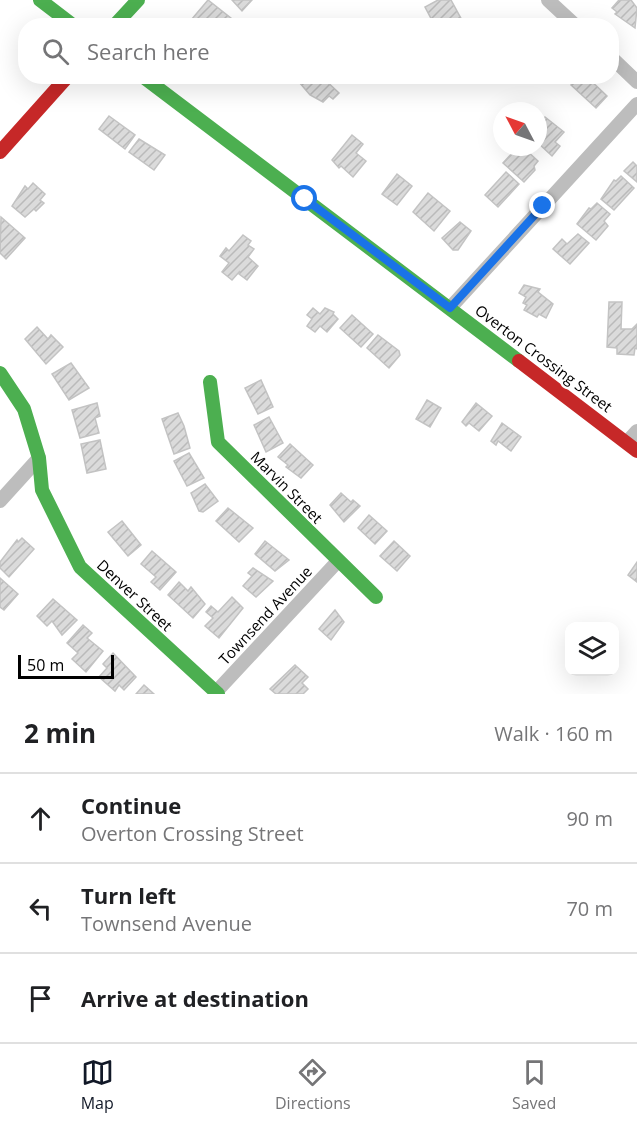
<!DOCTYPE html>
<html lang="en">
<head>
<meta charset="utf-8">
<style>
  :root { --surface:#fff; --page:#f2f2f2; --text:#202124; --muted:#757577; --line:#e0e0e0; --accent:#111827 }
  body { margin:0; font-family:"Open Sans",sans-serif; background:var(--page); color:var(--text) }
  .controls { position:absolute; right:18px; bottom:18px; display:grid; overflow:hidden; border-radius:12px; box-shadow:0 6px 24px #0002 }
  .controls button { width:54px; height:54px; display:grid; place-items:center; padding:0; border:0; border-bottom:2px solid var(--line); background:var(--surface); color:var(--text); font:30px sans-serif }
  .compass { position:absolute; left:493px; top:102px; width:54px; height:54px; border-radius:50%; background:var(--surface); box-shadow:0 6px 24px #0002; rotate:311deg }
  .scale { position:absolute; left:18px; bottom:15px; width:96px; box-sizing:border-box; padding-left:6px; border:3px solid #000; border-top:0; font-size:16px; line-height:21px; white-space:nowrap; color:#000; -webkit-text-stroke:4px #fff; paint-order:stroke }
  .stop { position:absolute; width:18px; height:18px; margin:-14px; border:4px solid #1a73e8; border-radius:50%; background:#fff }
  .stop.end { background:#1a73e8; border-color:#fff; box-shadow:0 2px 6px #0008 }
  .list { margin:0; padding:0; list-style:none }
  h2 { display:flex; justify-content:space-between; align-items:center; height:78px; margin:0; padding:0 24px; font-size:26px }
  h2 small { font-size:20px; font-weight:400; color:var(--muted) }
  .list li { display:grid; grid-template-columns:39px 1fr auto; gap:18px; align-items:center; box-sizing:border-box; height:90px; padding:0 24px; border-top:2px solid var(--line) }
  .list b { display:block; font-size:22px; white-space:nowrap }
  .list p { margin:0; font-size:20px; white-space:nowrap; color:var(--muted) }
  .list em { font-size:20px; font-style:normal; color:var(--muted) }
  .icon { flex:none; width:33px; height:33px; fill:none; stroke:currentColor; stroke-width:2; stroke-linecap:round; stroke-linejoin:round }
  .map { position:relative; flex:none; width:637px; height:694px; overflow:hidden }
  .search { position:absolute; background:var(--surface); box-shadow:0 6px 24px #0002; left:18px; right:18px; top:18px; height:66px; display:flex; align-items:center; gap:15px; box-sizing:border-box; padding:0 21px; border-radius:24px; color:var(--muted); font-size:22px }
  .sheet { height:348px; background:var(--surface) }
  nav { display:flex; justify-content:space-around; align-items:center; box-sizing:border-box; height:84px; border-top:2px solid var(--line); background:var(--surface); font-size:16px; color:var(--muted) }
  nav a { display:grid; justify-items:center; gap:3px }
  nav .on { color:var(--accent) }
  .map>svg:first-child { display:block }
  .building { fill:url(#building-hatch); stroke:#c3c3c3; stroke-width:1.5 }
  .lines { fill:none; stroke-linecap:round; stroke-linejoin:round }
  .street { stroke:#bdbdbd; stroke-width:14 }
  .fast { stroke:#4caf50; stroke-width:14 }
  .jam { stroke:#c62828; stroke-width:14 }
  .route { stroke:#1a73e8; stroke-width:8 }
  .labels { text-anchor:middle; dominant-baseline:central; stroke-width:5; stroke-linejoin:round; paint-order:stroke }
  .street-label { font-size:15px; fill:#000; stroke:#fff }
</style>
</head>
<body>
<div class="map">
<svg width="637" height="694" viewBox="0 0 637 694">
  <defs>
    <pattern id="building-hatch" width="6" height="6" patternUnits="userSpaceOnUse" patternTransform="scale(1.5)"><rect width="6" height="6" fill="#dbdbdb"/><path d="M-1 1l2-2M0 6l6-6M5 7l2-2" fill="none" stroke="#bababa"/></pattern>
  </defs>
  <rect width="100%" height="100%" fill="#fff"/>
  <!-- building -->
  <g class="building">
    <path d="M208,0L236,22L232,26H186Z"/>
    <path d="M232,0H252L242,11Z"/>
    <path d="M438,0H451L464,24L447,26L445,22L435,26L425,7Z"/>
    <path d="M619,0H631L637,8L635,28L615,14L617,12L612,8Z"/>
    <path d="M304,76H321L339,93L333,99L329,96L323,102L310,95L299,82Z"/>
    <path d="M579,76L587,77L607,96L596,108L571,85Z"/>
    <path d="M109,116L135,135L125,149L99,129Z"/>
    <path d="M545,117L564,132L555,142L560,146L552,156L538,143V124Z"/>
    <path d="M352,135L363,144L356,153L366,161L353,177L341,166L339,168L332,160Z"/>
    <path d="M139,139L165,155L154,170L129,152Z"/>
    <path d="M516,149L521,153L525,149L538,161L534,166L535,170L524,182L503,163Z"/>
    <path d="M633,162L637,166V182L624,171Z"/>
    <path d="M506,172L519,184L498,207L485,195Z"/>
    <path d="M397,174L412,186L397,205L382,194Z"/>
    <path d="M621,176L634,188L614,210L601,199L614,180L616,181Z"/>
    <path d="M33,183L45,194L40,200L44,203L36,211L34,209L25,217L12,206L25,186L28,189Z"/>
    <path d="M428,193L450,211L434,231L413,212Z"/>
    <path d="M597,203L610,214L604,221L608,226L596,240L577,224L589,208L591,209Z"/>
    <path d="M1,217L25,238L6,259L0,253Z"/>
    <path d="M460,222L471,231L458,250H453L442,238Z"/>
    <path d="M578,234L589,243L570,264L553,249L562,239L567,244Z"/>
    <path d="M243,235L251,241L248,245L254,249L248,257L258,266L247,280L239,274L240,271L232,280L222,272L229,263L220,256L226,248L229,251Z"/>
    <path d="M524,285L540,289L538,292L553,304L546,318L539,314L537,317L524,310L527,305L523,303L526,297L519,293Z"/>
    <path d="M609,302H622L621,329H632L637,324V349L635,348L634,355L617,354V348L607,347Z"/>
    <path d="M313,308L320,314L325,308L334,312L333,314L338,319L327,332L320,326L315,332L307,326L312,319L307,315Z"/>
    <path d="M352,315L373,334L361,347L340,328Z"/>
    <path d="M37,327L48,339L51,335L63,347L46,364L25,339Z"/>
    <path d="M378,335L399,351L400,355L389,368L367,348Z"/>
    <path d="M71,363L89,388L69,400L52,374Z"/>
    <path d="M261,380L273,407L258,414L245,388Z"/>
    <path d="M427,400L441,408L430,427L416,419Z"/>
    <path d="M97,403L100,416L95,418L99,433L80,438L72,410Z"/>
    <path d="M476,403L492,416L479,431L469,423L466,426L462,422Z"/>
    <path d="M178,413L184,426L190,448L174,454L162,419Z"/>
    <path d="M269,417L283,443L266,452L254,425Z"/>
    <path d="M502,423L521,437L511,451L498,441L496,445L491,441Z"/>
    <path d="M100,440L106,469L87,473L81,444Z"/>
    <path d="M290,444L313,465L301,478L286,467L288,465L278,457Z"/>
    <path d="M189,453L204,478L187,486L174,461Z"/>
    <path d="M205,484L218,501L203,512L199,511L191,493Z"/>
    <path d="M341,493L351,502L353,500L360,506L344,522L330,505Z"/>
    <path d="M228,508L253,528L239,542L216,521Z"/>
    <path d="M369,515L387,531L375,544L358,528Z"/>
    <path d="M122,521L141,545L128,556L108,532Z"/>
    <path d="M22,538L34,549L9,577L0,568V562L17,540L18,542Z"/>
    <path d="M265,541L289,560L275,571L255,554Z"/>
    <path d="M394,541L410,556L397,571L380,556Z"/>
    <path d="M152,551L176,572L160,590L151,582L156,577L141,564Z"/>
    <path d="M637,562V582L628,575Z"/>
    <path d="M253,568L273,581L256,597L243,586L252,576L248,573Z"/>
    <path d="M0,578L18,594L4,610L0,607Z"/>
    <path d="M179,582L188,591L191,587L205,604L193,618L168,595Z"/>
    <path d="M232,597L243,608L219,638L205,626L213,618L206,612L211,606L218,612Z"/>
    <path d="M53,599L77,620L62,635L52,621L47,626L37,616Z"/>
    <path d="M335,610L344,622L331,640L319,629Z"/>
    <path d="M83,625L92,633L87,638L103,651L86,672L72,659L78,653L67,643Z"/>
    <path d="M113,653L136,677L124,690L119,685L115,691L99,677L107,668L103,664Z"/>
    <path d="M295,665L308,677L302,683L308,689L303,694H276L270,689Z"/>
    <path d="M144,685L154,694H136Z"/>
  </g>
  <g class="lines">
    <!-- street -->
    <g class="street">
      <path d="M548,0L576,26"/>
      <path d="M612,58L637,82"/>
      <path d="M450,308L637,104"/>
      <path d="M627,442L637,431"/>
      <path d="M0,501L39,458"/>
      <path d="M216,692L338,561"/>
    </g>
    <!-- fast -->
    <g class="fast">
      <path d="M40,0L74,26"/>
      <path d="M114,26L138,0"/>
      <path d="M142,76L519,361"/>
      <path d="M0,373L24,409L39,458L42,490L80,567L218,694"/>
      <path d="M210,382L218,442L376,597"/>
    </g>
    <!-- jam -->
    <g class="jam">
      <path d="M0,152L68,76"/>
      <path d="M519,361L637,451"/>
    </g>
  </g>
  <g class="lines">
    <!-- route -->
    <path class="route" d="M305,199L450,308L543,206"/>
  </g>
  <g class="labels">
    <!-- street labels -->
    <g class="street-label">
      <text transform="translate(544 358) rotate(37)">Overton Crossing Street</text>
      <text transform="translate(287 487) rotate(45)">Marvin Street</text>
      <text transform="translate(135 595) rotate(43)">Denver Street</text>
      <text transform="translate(265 615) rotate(-47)">Townsend Avenue</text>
    </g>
  </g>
</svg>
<div class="controls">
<button><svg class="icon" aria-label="layers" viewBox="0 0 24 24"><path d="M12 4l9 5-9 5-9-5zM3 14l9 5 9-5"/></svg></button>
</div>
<svg class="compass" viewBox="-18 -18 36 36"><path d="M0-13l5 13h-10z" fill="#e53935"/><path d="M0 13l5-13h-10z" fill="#757577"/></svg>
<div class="scale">50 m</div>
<div class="stop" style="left:305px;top:199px"></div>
<div class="stop end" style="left:543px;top:206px"></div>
<div class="search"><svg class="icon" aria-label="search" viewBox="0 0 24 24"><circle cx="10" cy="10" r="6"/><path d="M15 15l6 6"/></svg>Search here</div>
</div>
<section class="sheet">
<h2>2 min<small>Walk · 160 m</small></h2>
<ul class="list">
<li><svg class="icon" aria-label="ahead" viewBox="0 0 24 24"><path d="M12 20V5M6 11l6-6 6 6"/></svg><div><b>Continue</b><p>Overton Crossing Street</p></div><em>90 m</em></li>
<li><svg class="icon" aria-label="left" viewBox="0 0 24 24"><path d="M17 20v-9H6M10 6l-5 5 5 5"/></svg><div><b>Turn left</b><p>Townsend Avenue</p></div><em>70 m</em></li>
<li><svg class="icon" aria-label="arrive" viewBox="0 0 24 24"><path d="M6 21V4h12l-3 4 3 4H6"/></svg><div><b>Arrive at destination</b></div></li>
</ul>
</section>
<nav>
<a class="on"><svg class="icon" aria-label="map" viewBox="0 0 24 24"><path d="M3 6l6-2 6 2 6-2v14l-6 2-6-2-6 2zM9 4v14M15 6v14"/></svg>Map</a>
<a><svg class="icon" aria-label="directions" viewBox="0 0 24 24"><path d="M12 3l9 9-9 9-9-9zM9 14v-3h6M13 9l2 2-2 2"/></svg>Directions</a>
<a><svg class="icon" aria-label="saved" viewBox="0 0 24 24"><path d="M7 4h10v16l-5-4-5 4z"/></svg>Saved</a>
</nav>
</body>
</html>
